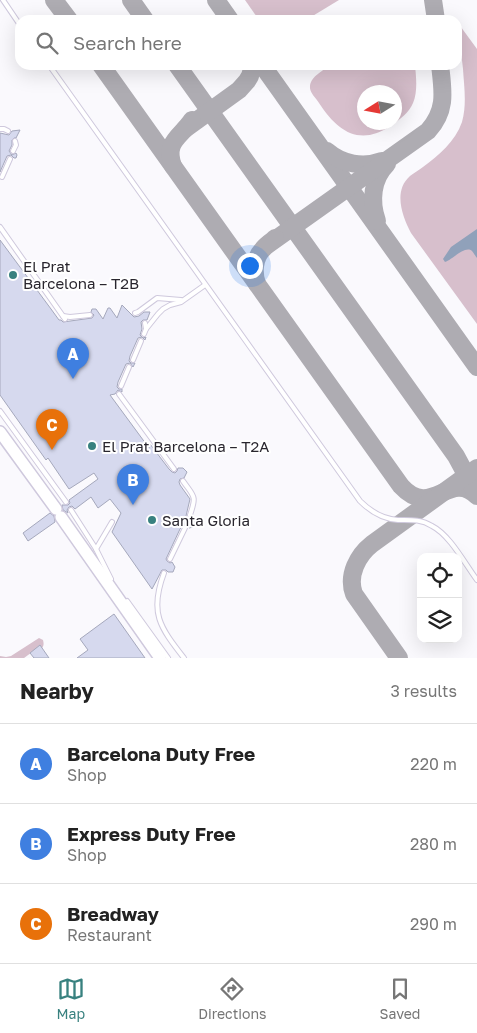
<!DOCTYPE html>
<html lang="en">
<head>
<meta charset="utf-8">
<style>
  :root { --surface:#fff; --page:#f6f6f6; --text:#222; --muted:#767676; --line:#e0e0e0; --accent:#38817f }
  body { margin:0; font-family:"Golos Text",sans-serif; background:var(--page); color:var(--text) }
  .controls { position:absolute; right:15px; bottom:15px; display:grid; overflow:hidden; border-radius:10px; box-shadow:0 5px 20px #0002 }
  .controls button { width:45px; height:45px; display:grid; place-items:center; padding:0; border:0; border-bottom:1px solid var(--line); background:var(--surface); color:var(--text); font:25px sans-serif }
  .compass { position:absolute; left:357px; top:85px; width:45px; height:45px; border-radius:50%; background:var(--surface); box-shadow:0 5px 20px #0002; rotate:259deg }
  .you { position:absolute; left:249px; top:265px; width:18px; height:18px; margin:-12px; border:4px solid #fff; border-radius:50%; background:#1a73e8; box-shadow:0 0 0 8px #1a73e833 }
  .badge { display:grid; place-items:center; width:32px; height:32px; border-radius:50%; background:var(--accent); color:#fff; font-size:16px; font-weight:700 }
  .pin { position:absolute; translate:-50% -41px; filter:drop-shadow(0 1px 2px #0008) }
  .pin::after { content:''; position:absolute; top:26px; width:18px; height:15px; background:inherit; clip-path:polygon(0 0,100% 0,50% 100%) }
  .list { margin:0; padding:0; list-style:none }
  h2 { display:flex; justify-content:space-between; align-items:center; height:65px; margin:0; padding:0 20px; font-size:21px }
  h2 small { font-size:16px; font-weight:400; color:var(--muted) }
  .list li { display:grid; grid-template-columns:32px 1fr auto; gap:15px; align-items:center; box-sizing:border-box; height:80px; padding:0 20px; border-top:1px solid var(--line) }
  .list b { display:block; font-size:19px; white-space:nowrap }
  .list p { margin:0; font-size:16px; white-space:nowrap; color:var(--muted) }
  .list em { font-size:16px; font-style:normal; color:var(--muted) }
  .icon { flex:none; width:28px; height:28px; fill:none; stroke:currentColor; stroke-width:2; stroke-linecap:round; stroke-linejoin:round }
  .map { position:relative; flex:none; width:477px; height:658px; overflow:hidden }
  .search { position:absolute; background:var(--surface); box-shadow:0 5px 20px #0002; left:15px; right:15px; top:15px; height:55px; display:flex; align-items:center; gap:12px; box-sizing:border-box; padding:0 18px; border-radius:15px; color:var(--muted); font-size:19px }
  .sheet { height:305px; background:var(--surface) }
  nav { display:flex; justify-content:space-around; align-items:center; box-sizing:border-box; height:70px; border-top:1px solid var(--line); background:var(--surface); font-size:14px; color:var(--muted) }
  nav a { display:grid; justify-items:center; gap:2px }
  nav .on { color:var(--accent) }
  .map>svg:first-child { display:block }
  .green { fill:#d7bfcc; fill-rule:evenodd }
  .water { fill:#90a1ba }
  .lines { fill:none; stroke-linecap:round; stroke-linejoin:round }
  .taxiway { stroke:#aeacb2; stroke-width:18 }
  .building { fill:#d6d9ee; stroke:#a5a8bc }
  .service-casing { stroke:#cfc9dd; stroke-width:6 }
  .primary-casing { stroke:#cfc9dd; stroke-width:14 }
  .service { stroke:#fff; stroke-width:4 }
  .primary { stroke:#fff; stroke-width:11 }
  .poi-dot { fill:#38817f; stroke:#fff; stroke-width:2 }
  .labels { text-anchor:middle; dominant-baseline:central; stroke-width:4; stroke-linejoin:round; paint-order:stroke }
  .poi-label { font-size:15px; fill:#29262e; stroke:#fff; text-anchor:start }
</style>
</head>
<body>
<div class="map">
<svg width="477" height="658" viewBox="0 0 477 658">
  <rect width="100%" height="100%" fill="#faf9fd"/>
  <!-- green -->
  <g class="green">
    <path d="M245,0H339L306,20H259Z"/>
    <path d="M458,23L477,49V324L411,233C402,216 393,191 410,176C414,173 419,170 423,167C439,155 455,142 462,122C467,104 464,86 463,69C461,53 460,38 458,23Z"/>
    <path d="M331,65H415C416,77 418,91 413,103C409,113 400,119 392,125C360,147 338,132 319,103C316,98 309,92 310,86C311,76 324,70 331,65ZM364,92H394V122H364Z"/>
    <path d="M39,638L43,640C44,644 44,646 41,649L39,647L24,658H0V656L6,657L11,656Z"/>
  </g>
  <!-- water -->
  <path class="water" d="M477,229V258C475,256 474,253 472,251C465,245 452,260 445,262L443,259L451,247Z"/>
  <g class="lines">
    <!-- taxiway -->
    <g class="taxiway">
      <path d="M54,0L69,20"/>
      <path d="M131,0L145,20"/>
      <path d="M216,0L230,20"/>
      <path d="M433,0L436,20"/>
      <path d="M101,65L401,486C432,520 449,469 477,496"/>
      <path d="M177,65L456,456L477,495"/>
      <path d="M262,65L477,367"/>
      <path d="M185,129L239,90L247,81L250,76L253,65"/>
      <path d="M327,151C342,164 363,168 382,161"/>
      <path d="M173,166C164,141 181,137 192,120"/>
      <path d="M377,221C370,201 372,179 387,164"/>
      <path d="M266,246L428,131C447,110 443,91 440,65"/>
      <path d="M257,284C253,272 254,258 263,249C266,245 271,242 275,238"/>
      <path d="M399,658L354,594C347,575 358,555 372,544L477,468"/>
    </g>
  </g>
  <!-- building -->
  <g class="building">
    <path d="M20,130L16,138H14L12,140V145L9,151L12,155L16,153L17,155L16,158H14L11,155L7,156L0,172V133L9,135L12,131Z"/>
    <path d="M0,240L51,309L59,320H61L63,322L92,318L94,315L91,312L92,309H96L103,319L108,308H110L117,318L122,305L134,317L139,316L144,312H150L147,320H143L141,322L142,329L140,335L143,338L146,337L145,340L142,337L138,338L130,356L129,361L131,363H135L133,367L130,363L126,364L118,382L117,387L119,389H122V392L118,390L115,394L110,395L149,448L150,444L169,469L172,472L175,473L177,471L178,468H183L187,472L184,478L180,479L179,482L180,485L190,499L186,516L189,519L192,518L195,522L193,527L189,528L187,525L184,524L180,529L166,559L167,561L170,563L172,562L175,567L173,572H168L166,570H162L152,589L112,532L121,513L110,499L98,508L91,497L75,509L72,506L69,507L67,510L68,513L63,510L62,505H68L70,503L69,500L98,479L94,473L69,489L48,458L46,460L0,395Z"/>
    <path d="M50,513L54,516L55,522L28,541L23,533Z"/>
    <path d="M114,614L145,658H77L88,650L80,639Z"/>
    <path d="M40,645L49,658H34L30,653Z"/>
  </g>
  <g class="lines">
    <defs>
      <g id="service">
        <path d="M3,0L20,25"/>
        <path d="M49,65L360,501C371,512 383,519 398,520C410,520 421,519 432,526C450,535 465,564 477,580"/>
        <path d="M0,129H4L8,131"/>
        <path d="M13,151L16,145L15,141"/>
        <path d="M2,177L10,159"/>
        <path d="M0,227L65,319"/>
        <path d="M135,313L138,312L157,298L181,300"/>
        <path d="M63,316L70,317L90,315"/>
        <path d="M146,329L158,314L163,309L170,305L181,302L205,285"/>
        <path d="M144,334L146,329L145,323"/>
        <path d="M133,360L141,341"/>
        <path d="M121,386L129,367"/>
        <path d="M119,394L174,469"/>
        <path d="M0,411L66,502"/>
        <path d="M183,481C194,497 197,495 190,515"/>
        <path d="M71,510L96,549L111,579"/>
        <path d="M96,549L112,522"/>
        <path d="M170,559L185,528"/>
        <path d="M164,573C149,613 160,627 184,658"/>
        <path d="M127,601L168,658"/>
      </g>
      <g id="primary">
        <path d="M0,432L56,509"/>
        <path d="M61,517L160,658"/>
      </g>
    </defs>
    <!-- service casing -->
    <use href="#service" class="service-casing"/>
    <!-- primary casing -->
    <use href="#primary" class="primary-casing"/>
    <!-- service -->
    <use href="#service" class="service"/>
    <!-- primary -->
    <use href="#primary" class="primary"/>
  </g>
  <!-- markers -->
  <g class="poi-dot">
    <circle cx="13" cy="275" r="5"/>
    <circle cx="92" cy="446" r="5"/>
    <circle cx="152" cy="520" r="5"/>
  </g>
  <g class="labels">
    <!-- poi labels -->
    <g class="poi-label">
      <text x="23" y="266">El Prat<tspan x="23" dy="17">Barcelona – T2B</tspan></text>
      <text x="102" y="446">El Prat Barcelona – T2A</text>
      <text x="162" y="520">Santa Gloria</text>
    </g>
  </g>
</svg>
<div class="controls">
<button><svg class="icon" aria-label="locate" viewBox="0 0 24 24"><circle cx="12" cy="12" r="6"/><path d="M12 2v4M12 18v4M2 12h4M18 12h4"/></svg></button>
<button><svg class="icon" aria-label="layers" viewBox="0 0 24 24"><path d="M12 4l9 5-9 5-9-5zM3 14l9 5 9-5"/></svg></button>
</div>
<svg class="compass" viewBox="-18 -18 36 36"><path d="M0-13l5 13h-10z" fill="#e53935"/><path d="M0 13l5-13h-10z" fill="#767676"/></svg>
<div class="you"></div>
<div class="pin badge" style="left:73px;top:379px;background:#3f7fe0">A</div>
<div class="pin badge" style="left:133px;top:505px;background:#3f7fe0">B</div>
<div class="pin badge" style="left:52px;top:450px;background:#e8710a">C</div>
<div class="search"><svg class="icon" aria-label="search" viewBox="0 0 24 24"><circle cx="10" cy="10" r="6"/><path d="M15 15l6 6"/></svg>Search here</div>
</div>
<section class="sheet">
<h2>Nearby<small>3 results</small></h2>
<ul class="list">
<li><span class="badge" style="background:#3f7fe0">A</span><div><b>Barcelona Duty Free</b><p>Shop</p></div><em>220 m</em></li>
<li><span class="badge" style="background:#3f7fe0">B</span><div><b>Express Duty Free</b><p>Shop</p></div><em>280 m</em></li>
<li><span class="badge" style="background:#e8710a">C</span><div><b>Breadway</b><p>Restaurant</p></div><em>290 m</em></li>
</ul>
</section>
<nav>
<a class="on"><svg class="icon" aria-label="map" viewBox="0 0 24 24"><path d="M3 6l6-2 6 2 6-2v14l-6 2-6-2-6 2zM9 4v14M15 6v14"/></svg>Map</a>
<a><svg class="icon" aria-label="directions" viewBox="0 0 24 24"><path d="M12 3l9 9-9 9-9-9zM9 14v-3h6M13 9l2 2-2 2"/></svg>Directions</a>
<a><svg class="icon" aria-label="saved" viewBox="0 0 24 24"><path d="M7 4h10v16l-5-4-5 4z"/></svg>Saved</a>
</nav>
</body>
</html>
